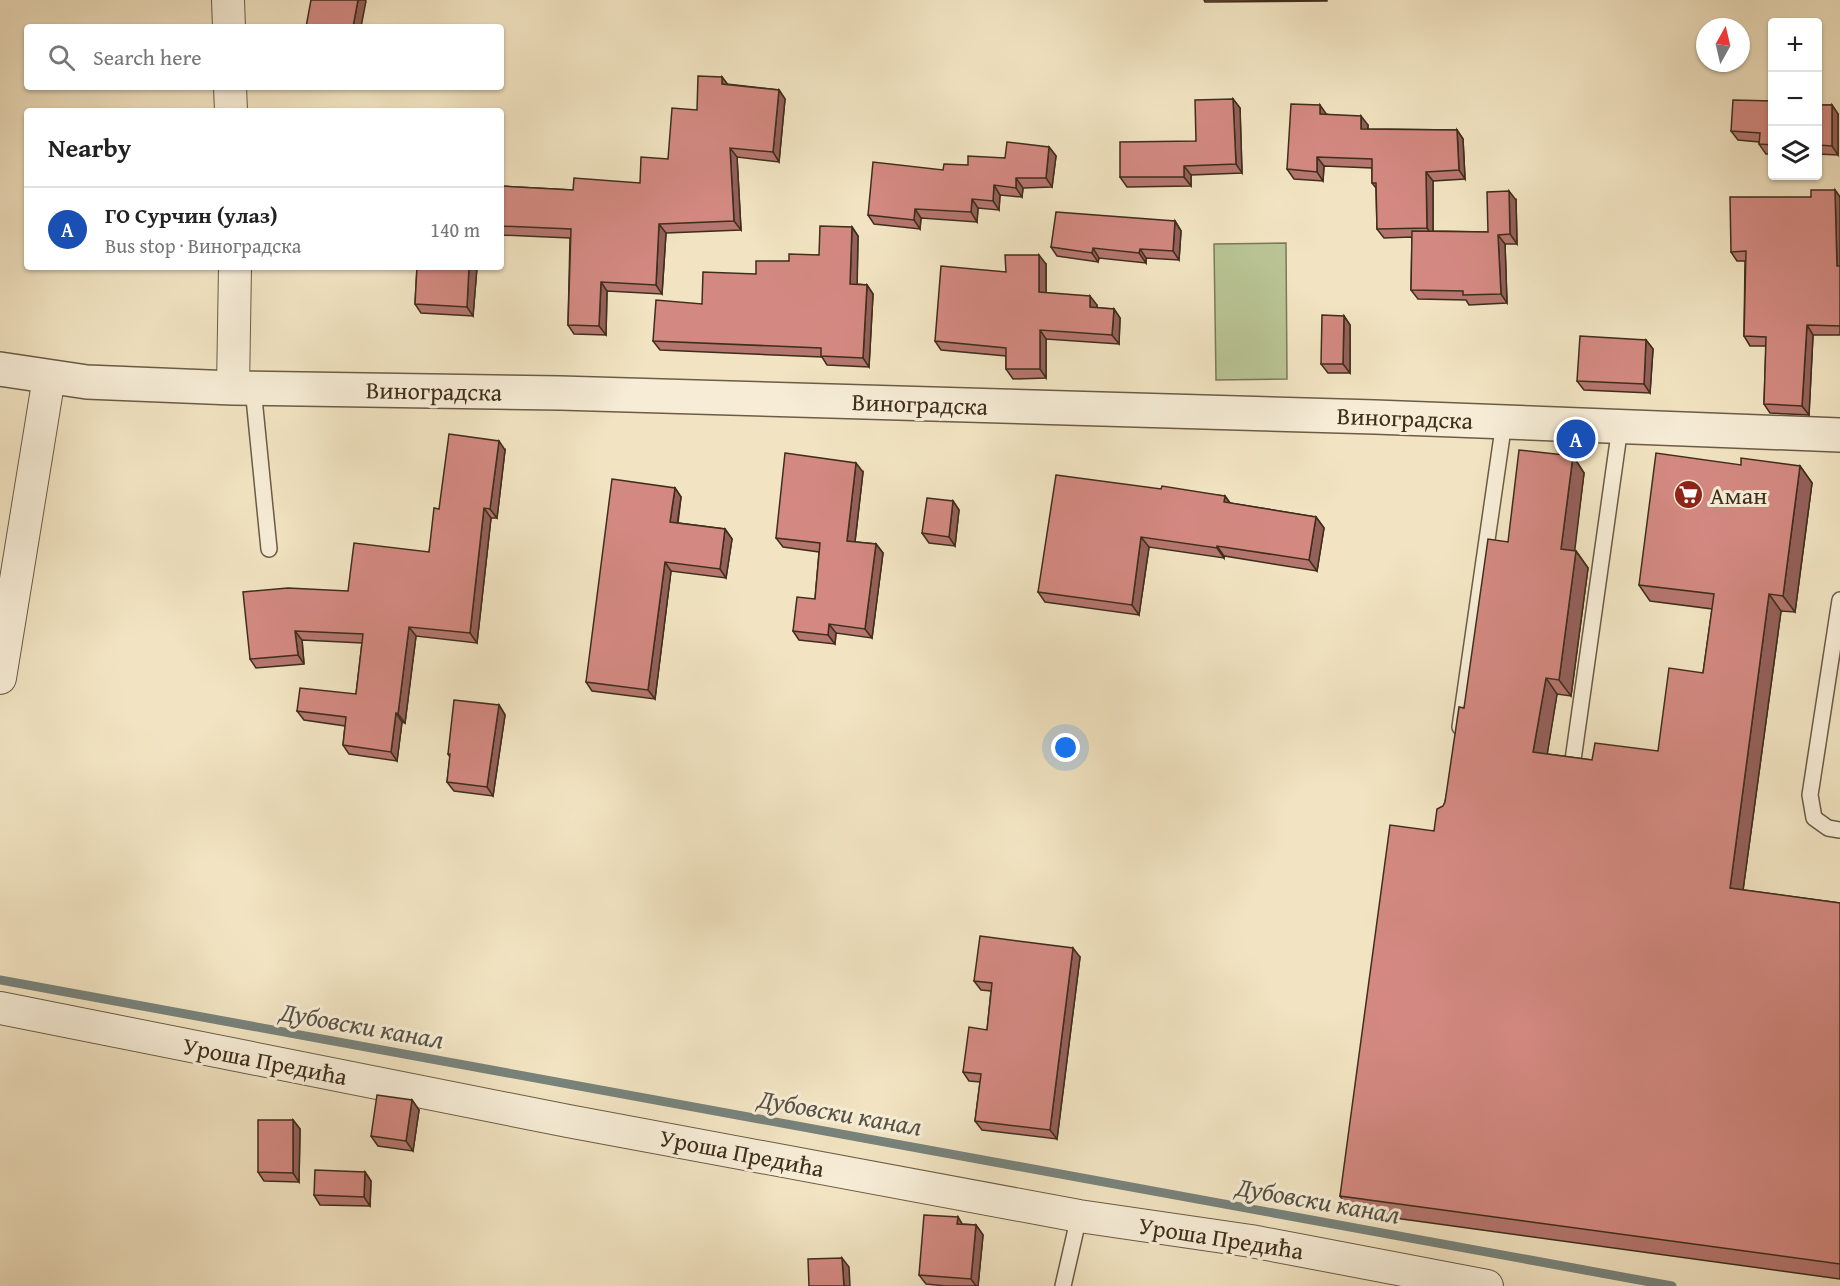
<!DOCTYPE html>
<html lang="en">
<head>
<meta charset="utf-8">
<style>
  :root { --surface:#fff; --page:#f2f2f2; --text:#222; --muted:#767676; --line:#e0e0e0; --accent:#0f766e }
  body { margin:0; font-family:"Gentium Book Plus",serif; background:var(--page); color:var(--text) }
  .controls { position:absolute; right:18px; top:18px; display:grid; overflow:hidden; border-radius:6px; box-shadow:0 2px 4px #0004 }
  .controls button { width:54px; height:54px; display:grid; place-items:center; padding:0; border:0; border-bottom:2px solid var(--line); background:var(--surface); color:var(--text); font:30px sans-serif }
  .compass { position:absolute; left:1696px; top:18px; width:54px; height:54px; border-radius:50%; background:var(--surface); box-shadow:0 2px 4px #0004; rotate:8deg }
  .you { position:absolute; left:1066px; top:748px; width:21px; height:21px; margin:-15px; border:4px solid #fff; border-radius:50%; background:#1a73e8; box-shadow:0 0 0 9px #1a73e833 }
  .badge { display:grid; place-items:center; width:39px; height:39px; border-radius:50%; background:var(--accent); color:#fff; font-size:20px; font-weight:700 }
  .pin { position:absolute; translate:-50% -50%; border:3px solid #fff; box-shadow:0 2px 6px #0006 }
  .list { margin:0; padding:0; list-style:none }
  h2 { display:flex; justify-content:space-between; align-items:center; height:78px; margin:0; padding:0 24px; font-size:26px }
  h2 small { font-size:20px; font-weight:400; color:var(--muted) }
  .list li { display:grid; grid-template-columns:39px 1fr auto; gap:18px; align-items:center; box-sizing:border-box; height:84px; padding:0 24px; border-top:2px solid var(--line) }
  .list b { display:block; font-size:22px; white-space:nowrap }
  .list p { margin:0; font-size:20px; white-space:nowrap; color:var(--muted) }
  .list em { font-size:20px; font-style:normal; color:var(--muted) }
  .icon { flex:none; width:33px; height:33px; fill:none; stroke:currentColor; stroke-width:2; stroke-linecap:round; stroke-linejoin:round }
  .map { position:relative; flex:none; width:1840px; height:1286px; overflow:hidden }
  .search { position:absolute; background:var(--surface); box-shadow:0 2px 4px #0004; left:24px; top:24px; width:480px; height:66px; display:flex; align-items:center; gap:15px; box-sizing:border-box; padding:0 21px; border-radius:6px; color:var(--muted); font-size:22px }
  .panel { position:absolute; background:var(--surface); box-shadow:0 2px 4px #0004; left:24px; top:108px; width:480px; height:162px; border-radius:6px }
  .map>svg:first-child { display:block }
  .green { fill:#b9c494; stroke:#7c7958; stroke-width:1.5 }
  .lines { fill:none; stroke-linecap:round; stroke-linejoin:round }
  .stream { stroke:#78837c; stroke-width:9 }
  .service-casing { stroke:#6b5c45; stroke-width:18 }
  .minor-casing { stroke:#6b5c45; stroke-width:34 }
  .tertiary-casing { stroke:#6b5c45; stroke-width:36 }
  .service { stroke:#f7edd7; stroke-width:15 }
  .minor { stroke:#f7edd7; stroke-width:32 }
  .tertiary { stroke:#f7edd7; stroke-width:33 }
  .wall { fill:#b5766f; stroke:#3e2e1b; stroke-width:1.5 }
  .shaded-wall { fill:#94605a; stroke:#3e2e1b; stroke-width:1.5 }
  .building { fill:#d38981; stroke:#3e2e1b; stroke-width:1.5 }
  .labels { text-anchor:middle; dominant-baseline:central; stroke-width:6; stroke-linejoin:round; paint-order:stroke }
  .street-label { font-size:24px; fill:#3e2e1b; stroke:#f7edd7 }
  .poi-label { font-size:24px; fill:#3e2e1b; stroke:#f7edd7; text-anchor:start }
  .water-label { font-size:26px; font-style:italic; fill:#565244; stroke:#f7edd7 }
</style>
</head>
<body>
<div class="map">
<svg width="1840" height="1286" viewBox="0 0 1840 1286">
  <rect width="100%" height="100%" fill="#f2e4c2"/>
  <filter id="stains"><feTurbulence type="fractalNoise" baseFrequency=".00333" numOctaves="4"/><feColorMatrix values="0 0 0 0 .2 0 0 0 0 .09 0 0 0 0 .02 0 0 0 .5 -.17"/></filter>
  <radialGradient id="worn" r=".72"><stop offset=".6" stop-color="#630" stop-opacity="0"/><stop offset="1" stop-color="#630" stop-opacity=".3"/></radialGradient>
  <!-- green -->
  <path class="green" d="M1286,243L1287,379L1216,380L1214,244Z"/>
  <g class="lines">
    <!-- stream -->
    <path class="stream" d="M0,980L1672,1286"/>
    <defs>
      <g id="service">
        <path d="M253,388L269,549"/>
        <path d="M1840,600L1810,795L1814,818L1828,828L1840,830"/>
        <path d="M1460,727L1504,422"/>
        <path d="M1573,760L1620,427"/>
        <path d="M1063,1286L1079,1216"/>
      </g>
      <g id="minor">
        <path d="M228,0L229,27"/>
        <path d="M230,87L231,111"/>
        <path d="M233,388L235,267"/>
        <path d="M0,678L49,377"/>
        <path d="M0,1008L568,1121L1079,1216L1251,1241L1487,1286"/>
      </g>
      <path id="tertiary" d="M0,369L87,382L233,388L560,393L1375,417L1840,435"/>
    </defs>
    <!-- service casing -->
    <use href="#service" class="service-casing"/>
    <!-- minor casing -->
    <use href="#minor" class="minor-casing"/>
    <!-- tertiary casing -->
    <use href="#tertiary" class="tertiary-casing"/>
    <!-- service -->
    <use href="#service" class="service"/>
    <!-- minor -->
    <use href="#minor" class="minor"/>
    <!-- tertiary -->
    <use href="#tertiary" class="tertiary"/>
  </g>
  <!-- wall -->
  <g class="wall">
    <path d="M1204,0H1327V1L1205,2Z"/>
    <path d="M722,77L727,84L779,90L785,99L779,162L737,157L741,230L666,233L662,294L607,291L606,335L574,334L568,325L570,238L501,235V186L573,190L640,183L668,159L697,110Z"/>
    <path d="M1233,99L1240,108L1242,173L1191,175V186L1127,187L1120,177L1196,141Z"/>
    <path d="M1773,101V154H1766L1759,144V142L1738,140L1731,131Z"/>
    <path d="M1818,105H1832L1838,114V155L1818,154Z"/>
    <path d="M1326,114L1368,125V129L1457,130L1463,139L1465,179L1433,181V231L1488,232L1516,200L1517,244H1505L1507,303L1469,305L1466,300L1418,299L1411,290L1412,237L1384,238L1377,229L1376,188L1372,183V168L1324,166L1323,181L1294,179L1287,169Z"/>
    <path d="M1049,147L1056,156L1052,187L1023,188L1022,197L1000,195L999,210L978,208L977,222L921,218L920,229L874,224L868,215L943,170L1005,158Z"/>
    <path d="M1835,190L1840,197V335H1813L1809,415L1770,413L1764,404L1766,346H1750L1744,336L1745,261H1737L1731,252L1811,197Z"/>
    <path d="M1175,221L1181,231L1179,260L1146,258V263L1099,258L1098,262L1057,256L1051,247Z"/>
    <path d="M852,227L858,236L857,284L867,285L873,294L869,367L827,365L822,357L660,350L653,341L702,304L756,274L789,261L819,255Z"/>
    <path d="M1046,264V293L1097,305V308L1114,309L1120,318L1119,344L1046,339V378L1013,379L1006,369V356L941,350L935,341L1006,272Z"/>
    <path d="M417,267H477L473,316L421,313L415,304Z"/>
    <path d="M1344,316L1350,325V373H1328L1321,364Z"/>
    <path d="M1646,340L1653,349L1650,393L1584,390L1577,381Z"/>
    <path d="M505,450L497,518H491L477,643L416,636L405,723L402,722L397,761L349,754L343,745L345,726L304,720L297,711L356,694L362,643L302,640L304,664L256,668L250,659L348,591L429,552L439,509Z"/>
    <path d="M1573,456L1584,473L1574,551H1576L1588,568L1571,696L1557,694L1547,754L1592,760L1658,751L1703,673L1712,609L1650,601L1639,585L1741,465L1800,466L1812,483L1795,612L1781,611L1743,890L1840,903V1279L1351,1212L1340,1196L1434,831L1445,802L1464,708L1508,542Z"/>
    <path d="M863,472L855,542L876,544L883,553L872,638L836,633L835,644L799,640L793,631L815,599L819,552L783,547L776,538Z"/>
    <path d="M675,488L681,497L678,523L725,529L732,539L726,578L671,571L655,699L592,691L586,682Z"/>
    <path d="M1161,489L1225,496L1230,503L1316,517L1324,528L1317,571L1224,556V558L1149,547L1139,615L1045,602L1038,592Z"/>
    <path d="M953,501L959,510L955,546L929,543L922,533Z"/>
    <path d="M499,705L505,715L493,796L454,791L447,782L450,757L448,754Z"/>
    <path d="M1080,957L1057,1139L982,1130L975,1121L980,1082L969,1081L963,1072L987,1030L991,991L981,990L974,981Z"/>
    <path d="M412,1100L419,1110L413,1151L378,1146L371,1136Z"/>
    <path d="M293,1120L300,1129L299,1182L264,1181L258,1172Z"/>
    <path d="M365,1172L371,1181L370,1206L320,1205L314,1195Z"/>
    <path d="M958,1217L962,1224L976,1225L983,1235L978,1286H946L926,1284L919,1275Z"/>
  </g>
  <!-- shaded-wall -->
  <g class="shaded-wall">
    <path d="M358,0H365L366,1L361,27H353Z"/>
    <path d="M722,77L729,86L722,84Z"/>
    <path d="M779,90L785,99L779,162L773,152Z"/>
    <path d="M1233,99L1240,108L1242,173L1236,164Z"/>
    <path d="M1320,105L1327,115L1320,114Z"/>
    <path d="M1832,105L1838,114V155L1832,146Z"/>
    <path d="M1361,116L1368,125L1367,139L1361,129Z"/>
    <path d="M1457,130L1463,139L1465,179L1459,170Z"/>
    <path d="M1049,147L1056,156L1052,187L1046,178Z"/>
    <path d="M730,148L737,157L741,230L734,221Z"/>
    <path d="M1317,157L1324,166L1323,181L1317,172Z"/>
    <path d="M1184,166L1191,175V186L1184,177Z"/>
    <path d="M1426,172L1433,181V237L1427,228Z"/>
    <path d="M1016,178L1023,188L1022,197L1016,188Z"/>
    <path d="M994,185L1000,195L999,210L993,201Z"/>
    <path d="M1835,190L1840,197V270L1837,266Z"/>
    <path d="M1509,191L1516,200L1517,244L1510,234Z"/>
    <path d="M972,199L978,208L977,222L971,212Z"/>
    <path d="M915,209L921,218L920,229L914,220Z"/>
    <path d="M1175,221L1181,231L1179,260L1173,251Z"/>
    <path d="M659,224L666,233L662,294L656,285Z"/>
    <path d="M852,227L858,236L857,293L850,284Z"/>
    <path d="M1498,235L1505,244L1507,303L1501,294Z"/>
    <path d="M1093,248L1099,258L1098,262L1092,253Z"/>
    <path d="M1140,249L1146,258V263L1139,253Z"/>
    <path d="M1039,255L1046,264V302L1039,292Z"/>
    <path d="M469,267H477L473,316L467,307Z"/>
    <path d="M601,282L607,291L606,335L599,326Z"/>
    <path d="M867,285L873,294L869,367L863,358Z"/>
    <path d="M1090,296L1097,305L1096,316L1090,307Z"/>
    <path d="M1114,309L1120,318L1119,344L1112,335Z"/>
    <path d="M1344,316L1350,325V373L1343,364Z"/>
    <path d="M1807,325L1813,335L1809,415L1802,406Z"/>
    <path d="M1040,330L1046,339V378L1040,369Z"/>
    <path d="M1646,340L1653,349L1650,393L1644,384Z"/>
    <path d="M499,441L505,450L497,518L490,509Z"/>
    <path d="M1573,456L1584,473L1573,565L1561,549Z"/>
    <path d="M856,463L863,472L854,550L847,541Z"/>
    <path d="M1800,466L1812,483L1795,612L1783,596Z"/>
    <path d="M675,488L681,497L676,532L670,522Z"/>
    <path d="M1225,496L1232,506L1224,502Z"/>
    <path d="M953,501L959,510L955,546L949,537Z"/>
    <path d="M484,508L491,518L477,643L470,633Z"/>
    <path d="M1316,517L1324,528L1317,571L1309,560Z"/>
    <path d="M725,529L732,539L726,578L720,569Z"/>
    <path d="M1141,537L1149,547L1139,615L1132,605Z"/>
    <path d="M876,544L883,553L872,638L865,629Z"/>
    <path d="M1217,546L1224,556V558L1217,548Z"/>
    <path d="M1576,551L1588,568L1571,696L1559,680Z"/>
    <path d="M665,562L671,571L655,699L648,690Z"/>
    <path d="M1769,594L1781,611L1741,905L1730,888Z"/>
    <path d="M829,624L836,633L835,644L828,635Z"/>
    <path d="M409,627L416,636L405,723L398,714Z"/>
    <path d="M295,631L302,640L304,664L298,655Z"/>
    <path d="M1546,678L1557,694L1545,768L1533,752Z"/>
    <path d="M499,705L505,715L493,796L487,787Z"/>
    <path d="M396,713L402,722L397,761L391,752Z"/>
    <path d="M1073,948L1080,957L1057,1139L1050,1130Z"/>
    <path d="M412,1100L419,1110L413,1151L406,1141Z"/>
    <path d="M293,1120L300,1129L299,1182L293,1173Z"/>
    <path d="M365,1172L371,1181L370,1206L364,1197Z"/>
    <path d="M958,1217L964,1227L957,1224Z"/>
    <path d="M976,1225L983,1235L978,1286H976L971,1279Z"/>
    <path d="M842,1258L849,1267L850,1286H844Z"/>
  </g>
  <!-- building -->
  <g class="building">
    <path d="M311,0H358L353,27H306Z"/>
    <path d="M698,76L722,77V84L779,90L773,152L730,148L734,221L659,224L656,285L601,282L599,326L568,325L571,229L501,226V186L573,190L574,178L640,183L641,157L668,159L672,108L697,110Z"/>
    <path d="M1233,99L1236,164L1184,166V177H1120V142L1196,141L1195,100Z"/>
    <path d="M1733,100L1773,101V145L1759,144L1760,133L1731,131Z"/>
    <path d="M1291,104L1320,105V114L1361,116V129L1457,130L1459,170L1426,172L1427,228L1377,229L1376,183H1372V159L1317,157V172L1287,169Z"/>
    <path d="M1818,105H1832V146L1818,145Z"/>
    <path d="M1007,142L1049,147L1046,178H1016V188L994,185L993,201L972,199L971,212L915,209L914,220L868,215L873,162L943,170L944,164L968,165V156L1005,158Z"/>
    <path d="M1811,190H1835L1837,266H1840V326L1807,325L1802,406L1764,404L1766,337L1744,336L1746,251L1731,252L1730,197H1811Z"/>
    <path d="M1509,191L1510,234L1498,235L1501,294L1463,295V291L1411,290L1412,231L1488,232L1487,192Z"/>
    <path d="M1056,212L1175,221L1173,251L1140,249L1139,253L1093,248L1092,253L1051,247Z"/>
    <path d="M820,226L852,227L850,284L867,285L863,358L821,356V348L653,341L656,300L702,304L703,272L756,274V261H789V254L819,255Z"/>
    <path d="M1005,255H1039V292L1090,296V307L1114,309L1112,335L1040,330V369H1006V348L935,341L941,266L1006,272Z"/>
    <path d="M417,267H469L467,307L415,304Z"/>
    <path d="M1322,315L1344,316L1343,364H1321Z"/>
    <path d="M1580,336L1646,340L1644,384L1577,381Z"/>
    <path d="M449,434L499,441L490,509L484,508L470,633L409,627L398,714L396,713L391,752L343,745L346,717L297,711L300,688L356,694L363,634L295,631L298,655L250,659L243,592L288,588L348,591L354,543L429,552L434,508L439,509Z"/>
    <path d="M1519,450L1573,456L1561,549L1576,551L1559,680L1546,678L1533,752L1592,760L1595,743L1658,751L1669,668L1703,673L1714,594L1639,585L1656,453L1741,465V458L1800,466L1783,596L1769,594L1730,888L1840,903V1264L1340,1196L1390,825L1434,831L1437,809L1443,806L1445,802L1459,707L1464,708L1488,539L1508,542Z"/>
    <path d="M785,453L856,463L847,541L876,544L865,629L829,624L828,635L793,631L797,597L815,599L820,543L776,538Z"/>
    <path d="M1056,475L1161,489L1162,486L1225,496L1224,502L1316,517L1309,560L1217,546V548L1141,537L1132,605L1038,592Z"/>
    <path d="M612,479L675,488L670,522L725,529L720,569L665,562L648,690L586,682Z"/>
    <path d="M927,498L953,501L949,537L922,533Z"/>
    <path d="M454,700L499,705L487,787L447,782L450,754H448Z"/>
    <path d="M980,936L1073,948L1050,1130L975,1121L981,1074L963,1072L969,1027L987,1030L992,983L974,981Z"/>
    <path d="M377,1095L412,1100L406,1141L371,1136Z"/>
    <path d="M258,1120H293V1173L258,1172Z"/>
    <path d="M315,1170L365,1172L364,1197L314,1195Z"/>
    <path d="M924,1215L958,1217L957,1224L976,1225L971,1279L919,1275Z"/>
    <path d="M842,1258L844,1286H809L808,1259Z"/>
  </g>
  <!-- icons -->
  <defs>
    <symbol id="supermarket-disc" viewBox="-11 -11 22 22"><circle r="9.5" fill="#8f2418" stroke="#f7edd7"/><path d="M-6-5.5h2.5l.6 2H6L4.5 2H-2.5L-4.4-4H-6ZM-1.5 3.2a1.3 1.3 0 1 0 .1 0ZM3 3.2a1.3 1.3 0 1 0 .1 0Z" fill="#fff"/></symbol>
  </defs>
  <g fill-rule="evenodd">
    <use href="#supermarket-disc" x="1672" y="478" width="33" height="33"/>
  </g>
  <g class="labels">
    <!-- street labels -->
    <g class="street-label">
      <text transform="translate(434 391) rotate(1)">Виноградска</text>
      <text transform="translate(920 404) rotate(2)">Виноградска</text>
      <text transform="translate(1405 418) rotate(2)">Виноградска</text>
      <text transform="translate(265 1061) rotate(11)">Уроша Предића</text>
      <text transform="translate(742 1153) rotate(11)">Уроша Предића</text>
      <text transform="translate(1221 1238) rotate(9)">Уроша Предића</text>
    </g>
    <!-- poi labels -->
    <g class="poi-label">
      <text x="1710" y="495">Аман</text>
    </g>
    <!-- water labels -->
    <g class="water-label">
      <text transform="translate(362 1025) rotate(10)">Дубовски канал</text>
      <text transform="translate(840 1112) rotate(10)">Дубовски канал</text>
      <text transform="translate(1318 1200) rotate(10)">Дубовски канал</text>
    </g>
  </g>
  <rect width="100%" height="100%" filter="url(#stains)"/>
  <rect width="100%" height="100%" fill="url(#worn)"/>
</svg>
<div class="controls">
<button>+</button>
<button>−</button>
<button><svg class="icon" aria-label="layers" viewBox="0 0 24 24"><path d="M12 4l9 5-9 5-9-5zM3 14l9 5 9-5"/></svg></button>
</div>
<svg class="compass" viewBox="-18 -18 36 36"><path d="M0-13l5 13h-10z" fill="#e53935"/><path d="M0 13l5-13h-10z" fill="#767676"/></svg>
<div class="you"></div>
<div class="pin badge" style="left:1576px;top:439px;background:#1a4fb4">A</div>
<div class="search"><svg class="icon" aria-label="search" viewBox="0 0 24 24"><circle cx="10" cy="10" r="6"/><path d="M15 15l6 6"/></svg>Search here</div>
<section class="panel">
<h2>Nearby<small></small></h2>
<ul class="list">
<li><span class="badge" style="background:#1a4fb4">A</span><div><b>ГО Сурчин (улаз)</b><p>Bus stop · Виноградска</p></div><em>140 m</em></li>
</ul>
</section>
</div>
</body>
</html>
